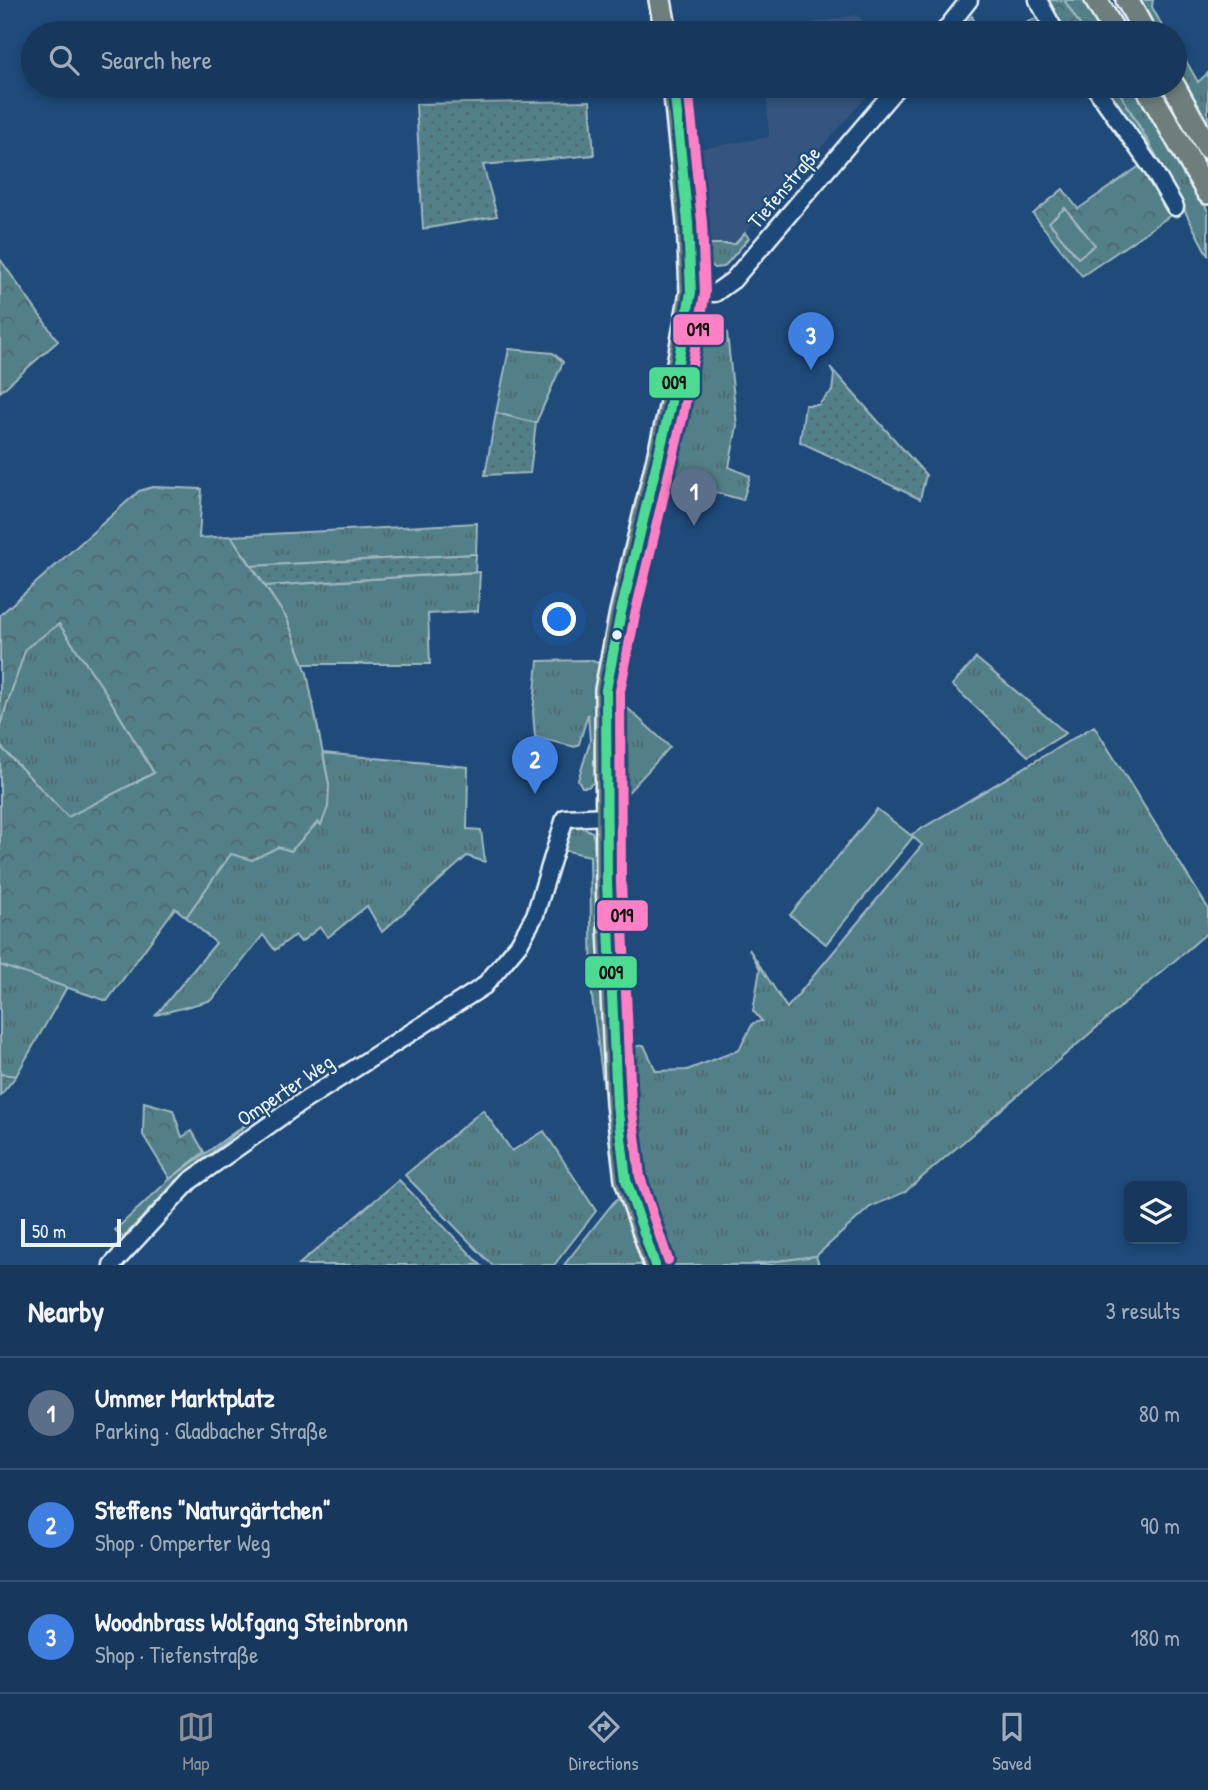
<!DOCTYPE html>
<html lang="en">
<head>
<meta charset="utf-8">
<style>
  :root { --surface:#17385c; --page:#203f62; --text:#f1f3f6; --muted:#9eacbb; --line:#365272; --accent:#8c9099 }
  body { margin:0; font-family:"Patrick Hand",sans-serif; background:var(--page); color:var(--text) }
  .controls { position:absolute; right:21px; bottom:21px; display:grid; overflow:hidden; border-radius:10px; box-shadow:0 4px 10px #0003 }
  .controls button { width:63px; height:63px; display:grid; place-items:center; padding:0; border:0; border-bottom:2px solid var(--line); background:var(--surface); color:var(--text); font:35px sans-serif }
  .scale { position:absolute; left:21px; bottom:18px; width:100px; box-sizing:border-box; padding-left:7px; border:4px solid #e8f1f8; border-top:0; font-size:19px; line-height:24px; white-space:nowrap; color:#e8f1f8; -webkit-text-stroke:5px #1f4a7a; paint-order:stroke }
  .you { position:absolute; left:560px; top:620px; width:24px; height:24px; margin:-18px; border:5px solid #fff; border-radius:50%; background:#1a73e8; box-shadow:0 0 0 10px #1a73e833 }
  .badge { display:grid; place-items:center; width:46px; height:46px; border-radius:50%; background:var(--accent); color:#fff; font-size:23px; font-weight:700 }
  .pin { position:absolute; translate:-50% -58px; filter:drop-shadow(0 2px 4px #0008) }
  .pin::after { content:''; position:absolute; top:37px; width:24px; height:21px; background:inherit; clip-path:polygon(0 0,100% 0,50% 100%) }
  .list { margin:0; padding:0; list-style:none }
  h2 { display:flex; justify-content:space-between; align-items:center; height:91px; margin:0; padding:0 28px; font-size:30px }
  h2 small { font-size:23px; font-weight:400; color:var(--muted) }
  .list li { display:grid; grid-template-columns:46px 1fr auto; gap:21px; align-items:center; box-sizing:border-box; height:112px; padding:0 28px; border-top:2px solid var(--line) }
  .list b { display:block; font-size:26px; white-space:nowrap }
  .list p { margin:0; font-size:23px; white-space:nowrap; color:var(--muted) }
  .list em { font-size:23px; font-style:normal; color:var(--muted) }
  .icon { flex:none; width:38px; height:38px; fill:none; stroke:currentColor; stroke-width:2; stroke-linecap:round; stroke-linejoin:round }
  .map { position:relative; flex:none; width:1208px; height:1265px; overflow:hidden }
  .search { position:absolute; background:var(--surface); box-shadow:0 4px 10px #0003; left:21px; right:21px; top:21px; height:77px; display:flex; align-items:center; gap:18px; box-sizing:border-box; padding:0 24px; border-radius:38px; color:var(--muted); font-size:26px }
  .sheet { height:427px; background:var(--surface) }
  nav { display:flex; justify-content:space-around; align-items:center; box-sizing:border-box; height:98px; border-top:2px solid var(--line); background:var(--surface); font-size:19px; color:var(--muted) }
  nav a { display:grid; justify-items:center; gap:4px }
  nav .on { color:var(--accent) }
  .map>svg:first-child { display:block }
  .built { fill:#355580 }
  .grass { fill:url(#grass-tufts); stroke:#9eb8c0; stroke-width:2 }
  .forest { fill:url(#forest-crowns); stroke:#9eb8c0; stroke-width:2 }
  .garden { fill:url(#garden-dots); stroke:#9eb8c0; stroke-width:2 }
  .pitch { fill:#538088; stroke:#9eb8c0; stroke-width:2 }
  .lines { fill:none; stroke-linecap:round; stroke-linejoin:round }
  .stream { stroke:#87a8c5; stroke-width:4.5 }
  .minor-casing { stroke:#e8f1f8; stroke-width:21 }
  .major-casing { stroke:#e8f1f8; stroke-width:26 }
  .minor { stroke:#1f4a7a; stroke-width:16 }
  .major { stroke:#6d7e7c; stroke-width:21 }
  .bus-1-casing { stroke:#1f4a7a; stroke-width:16 }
  .bus-2-casing { stroke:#1f4a7a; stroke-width:16 }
  .bus-1 { stroke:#4ddb92; stroke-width:10 }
  .bus-2 { stroke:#ff80c5; stroke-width:10 }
  .bus-dot { fill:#e8f1f8; stroke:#1f4a7a; stroke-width:2.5 }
  .labels { text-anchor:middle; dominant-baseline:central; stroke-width:5; stroke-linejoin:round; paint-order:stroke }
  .street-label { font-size:21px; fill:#e8f1f8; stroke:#1f4a7a }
  .line-badge { stroke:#1f4a7a; stroke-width:2.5 }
  .pale-badge-label { font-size:19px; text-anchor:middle; font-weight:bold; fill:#111 }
</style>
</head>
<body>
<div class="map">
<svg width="1208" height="1265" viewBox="0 0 1208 1265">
  <defs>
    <pattern id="grass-tufts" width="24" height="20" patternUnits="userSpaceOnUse" patternTransform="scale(1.75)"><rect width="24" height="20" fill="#538088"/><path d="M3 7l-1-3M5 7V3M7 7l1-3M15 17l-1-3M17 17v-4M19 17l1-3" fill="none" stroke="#4d676c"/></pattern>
    <pattern id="forest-crowns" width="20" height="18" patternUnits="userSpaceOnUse" patternTransform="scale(1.75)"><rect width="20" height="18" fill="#538088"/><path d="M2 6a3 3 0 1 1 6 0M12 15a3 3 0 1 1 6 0" fill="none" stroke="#4d676c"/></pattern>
    <pattern id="garden-dots" width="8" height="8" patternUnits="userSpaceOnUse" patternTransform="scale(1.75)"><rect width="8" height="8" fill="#538088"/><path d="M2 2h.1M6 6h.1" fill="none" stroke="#4d676c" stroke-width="1.8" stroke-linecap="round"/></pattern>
  </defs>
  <rect width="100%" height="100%" fill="#1f4a7a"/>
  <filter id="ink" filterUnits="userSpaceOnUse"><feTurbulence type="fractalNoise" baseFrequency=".0143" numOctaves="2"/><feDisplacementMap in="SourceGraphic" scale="14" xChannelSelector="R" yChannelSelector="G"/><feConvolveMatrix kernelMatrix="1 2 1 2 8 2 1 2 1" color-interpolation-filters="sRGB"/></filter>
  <g filter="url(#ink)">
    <!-- built -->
    <g class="built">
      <path d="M857,15L876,33H768V31Z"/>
      <path d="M766,86H876L735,244H703L693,150L769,137Z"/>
    </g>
    <!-- grass -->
    <g class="grass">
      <path d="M1064,0H1085L1105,33H1085Z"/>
      <path d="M1138,0H1153L1152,7L1166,33H1155Z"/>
      <path d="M972,16L979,33H957Z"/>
      <path d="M1041,16L1052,33H1001Z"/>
      <path d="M1178,47L1198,82L1208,73V132L1175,72V49Z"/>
      <path d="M1116,86H1135L1208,211V256L1156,155Z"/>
      <path d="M1155,86H1161L1208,166V177Z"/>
      <path d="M745,233L749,238L724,267L715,268L706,261L703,244H735Z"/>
      <path d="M722,327L727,333L737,426L729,467L750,476L743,500L671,480L705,335Z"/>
      <path d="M509,349L553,353L563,362L536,423L496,413Z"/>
      <path d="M477,523L476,554L252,566L231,536Z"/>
      <path d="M480,572L478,611L428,614L430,664H304L287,619L265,586Z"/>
      <path d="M59,624L105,691L154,773L68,818L0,746V725L26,648Z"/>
      <path d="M976,658L1066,733L1028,756L952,685Z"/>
      <path d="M589,660L602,664L596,699V780L588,787H582L578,780L590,742L588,714L579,744L575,747L535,737L533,712L538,661Z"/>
      <path d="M623,704L670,747L620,801L619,715Z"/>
      <path d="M1094,726L1208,908V932L905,1192L870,1207L816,1256L751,1265H664L631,1164L616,997H623L627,1048L644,1045L656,1071L687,1070L739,1050L753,1023L762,1021L753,1011L760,969L749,949L787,1008L922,845L911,835Z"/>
      <path d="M323,753L468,767L467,829L481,830L485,862L467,856L382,932L367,906L328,937L320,927L301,942L295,935L275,950L263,935L212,1000L156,1015L216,943L186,917L231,853L252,860L278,847L329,785Z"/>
      <path d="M578,825L592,832L594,839L604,1063L618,1167L615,1177L592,997L590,856L563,850L571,829Z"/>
      <path d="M0,965L67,987L16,1076L0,1074Z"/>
      <path d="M265,1110L173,1184L123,1238L115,1230L170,1179Z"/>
      <path d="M483,1110L512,1151L544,1131L596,1211L554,1265H492L405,1175Z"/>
      <path d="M622,1195L647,1265H564L613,1203Z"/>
    </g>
    <!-- forest -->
    <g class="forest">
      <path d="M1043,0H1064L1085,33H1061Z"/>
      <path d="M1097,86H1116L1184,207L1181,209Z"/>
      <path d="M1144,163L1174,213L1082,276L1033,214L1063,189L1078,209Z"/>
      <path d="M0,259L58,341L0,392Z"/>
      <path d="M153,487L202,489L199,538L231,536L287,619L307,673L329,785L328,807L321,825L318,822L291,851L278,847L252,860L231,854L186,917L175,908L107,1001L0,965V746L68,817L154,773L105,691L59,624L26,648L0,725V615L139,491Z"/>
      <path d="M0,1074L16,1076L0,1096Z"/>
      <path d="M144,1102L173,1110L182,1137L192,1131L204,1152L170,1179L143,1135Z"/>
      <path d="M816,1256L819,1265H751L754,1264Z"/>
    </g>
    <!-- garden -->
    <g class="garden">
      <path d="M590,101L594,155L483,165L497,216L423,229L416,104Z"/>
      <path d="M830,367L926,475L920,499L800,442L805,405H818L832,391L834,375Z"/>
      <path d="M496,413L536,423L530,473L485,475Z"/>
      <path d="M476,554L475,572L265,586L252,566Z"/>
      <path d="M399,1180L481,1265H298Z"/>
    </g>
    <!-- pitch -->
    <g class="pitch">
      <path d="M1065,208L1095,245L1078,258L1049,222Z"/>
      <path d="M877,809L913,837L826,944L790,915Z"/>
    </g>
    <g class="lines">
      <!-- stream -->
      <path class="stream" d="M1006,33L1042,23"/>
      <defs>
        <g id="minor">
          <path d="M1038,0L1056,33"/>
          <path d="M943,33L969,0"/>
          <path d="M1094,86L1152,168L1175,207"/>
          <path d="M691,292L715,293L733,280L898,86"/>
          <path d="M112,1265L190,1181L296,1106L484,986L519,944L535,915L565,818L607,816"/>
        </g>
        <g id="major">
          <path d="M660,0L666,33"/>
          <path d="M1096,0L1115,33"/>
          <path d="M1127,0L1145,33"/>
          <path d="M1146,86L1208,193"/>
          <path d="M1174,86L1208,148"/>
          <path d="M655,1265L626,1180L617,1104L607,883L606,690L621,612L669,412L691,292L688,223L674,86"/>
        </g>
      </defs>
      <!-- minor casing -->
      <use href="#minor" class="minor-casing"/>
      <!-- major casing -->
      <use href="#major" class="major-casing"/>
      <!-- minor -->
      <use href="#minor" class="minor"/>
      <!-- major -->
      <use href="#major" class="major"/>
      <defs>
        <path id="bus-1" d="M655,1265L626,1180L617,1104L607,883L606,690L621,612L669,412L691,292L688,223L674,86"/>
        <path id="bus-2" d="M668,1260L640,1177L631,1103L621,883L620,691L635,615L683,415L705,293L702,222L688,86"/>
      </defs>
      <!-- bus-1 casing -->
      <use href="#bus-1" class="bus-1-casing"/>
      <!-- bus-2 casing -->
      <use href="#bus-2" class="bus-2-casing"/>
      <!-- bus-1 -->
      <use href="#bus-1" class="bus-1"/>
      <!-- bus-2 -->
      <use href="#bus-2" class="bus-2"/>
    </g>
  </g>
  <!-- markers -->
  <circle class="bus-dot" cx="617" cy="635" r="6"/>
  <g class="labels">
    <!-- street labels -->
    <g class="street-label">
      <text transform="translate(784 187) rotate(-50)">Tiefenstraße</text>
      <text transform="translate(285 1090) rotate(-34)">Omperter Weg</text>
    </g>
  </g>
  <g class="line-badge">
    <rect x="672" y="313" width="53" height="33" rx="7" fill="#ff80c5"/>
    <rect x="648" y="366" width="53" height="33" rx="7" fill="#4ddb92"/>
    <rect x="596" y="899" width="53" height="33" rx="7" fill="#ff80c5"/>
    <rect x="584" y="955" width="54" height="34" rx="7" fill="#4ddb92"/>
  </g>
  <g class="pale-badge-label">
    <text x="698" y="336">019</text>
    <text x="674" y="389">009</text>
    <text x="622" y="922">019</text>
    <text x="611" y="979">009</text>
  </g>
</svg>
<div class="controls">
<button><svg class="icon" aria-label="layers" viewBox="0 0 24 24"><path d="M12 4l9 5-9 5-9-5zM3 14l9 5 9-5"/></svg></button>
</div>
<div class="scale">50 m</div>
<div class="you"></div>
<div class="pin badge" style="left:694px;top:526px;background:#5c6f8a">1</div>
<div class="pin badge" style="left:535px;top:794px;background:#3f7fe0">2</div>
<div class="pin badge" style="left:811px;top:370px;background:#3f7fe0">3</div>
<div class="search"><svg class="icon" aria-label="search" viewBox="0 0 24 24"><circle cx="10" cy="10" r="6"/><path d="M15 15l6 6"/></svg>Search here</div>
</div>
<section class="sheet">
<h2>Nearby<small>3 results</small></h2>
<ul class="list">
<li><span class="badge" style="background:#5c6f8a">1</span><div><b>Ummer Marktplatz</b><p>Parking · Gladbacher Straße</p></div><em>80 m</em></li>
<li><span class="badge" style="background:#3f7fe0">2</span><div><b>Steffens &quot;Naturgärtchen&quot;</b><p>Shop · Omperter Weg</p></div><em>90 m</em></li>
<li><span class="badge" style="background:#3f7fe0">3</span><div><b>Woodnbrass Wolfgang Steinbronn</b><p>Shop · Tiefenstraße</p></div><em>180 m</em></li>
</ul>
</section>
<nav>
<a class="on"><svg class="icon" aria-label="map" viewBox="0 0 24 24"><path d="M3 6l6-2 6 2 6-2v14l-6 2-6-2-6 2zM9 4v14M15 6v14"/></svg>Map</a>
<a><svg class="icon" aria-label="directions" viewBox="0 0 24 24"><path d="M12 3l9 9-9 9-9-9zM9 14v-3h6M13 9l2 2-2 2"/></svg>Directions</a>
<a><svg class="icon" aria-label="saved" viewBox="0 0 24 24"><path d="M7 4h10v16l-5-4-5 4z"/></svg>Saved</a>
</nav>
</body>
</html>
